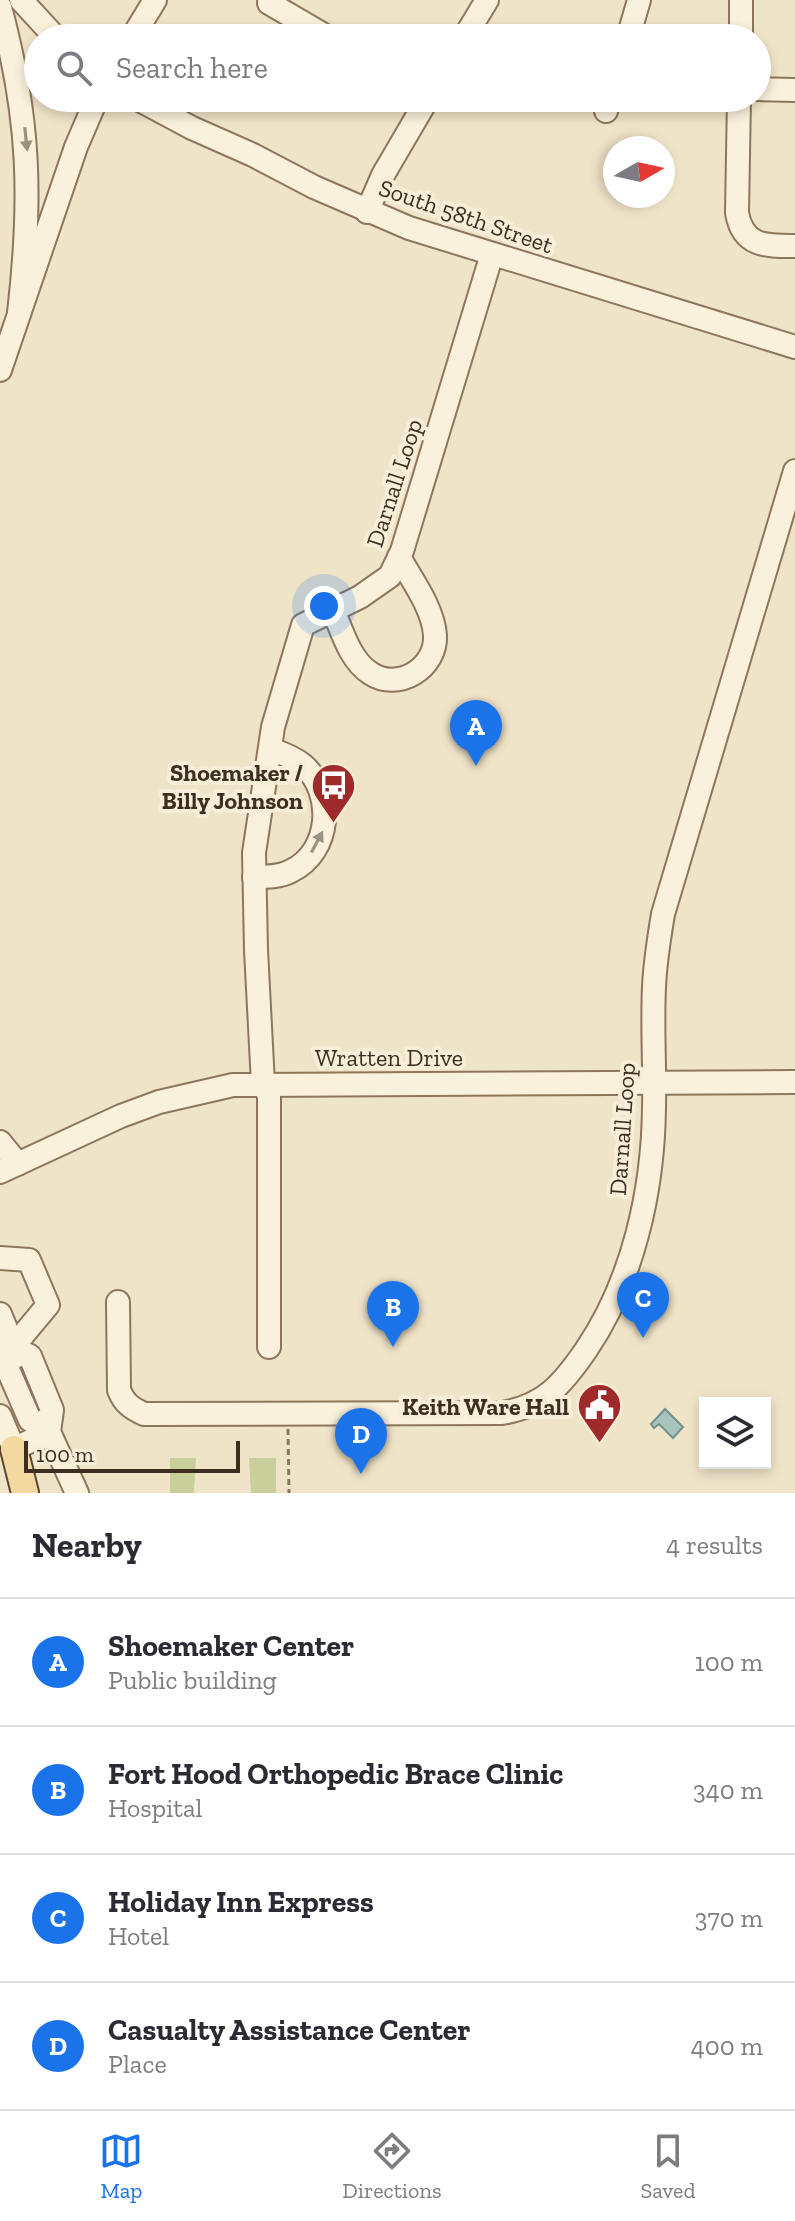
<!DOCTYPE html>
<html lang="en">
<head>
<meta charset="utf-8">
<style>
  :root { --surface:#fff; --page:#f2f2f3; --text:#2b2b33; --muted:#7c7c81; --line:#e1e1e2; --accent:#1a73e8 }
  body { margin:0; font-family:"Zilla Slab",serif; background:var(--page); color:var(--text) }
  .controls { position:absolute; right:24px; bottom:24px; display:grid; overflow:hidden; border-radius:0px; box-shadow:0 4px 12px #0003 }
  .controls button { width:72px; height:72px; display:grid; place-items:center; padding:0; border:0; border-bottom:2px solid var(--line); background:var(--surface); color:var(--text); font:40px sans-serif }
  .compass { position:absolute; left:603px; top:136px; width:72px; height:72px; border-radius:50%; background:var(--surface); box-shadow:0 4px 12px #0003; rotate:81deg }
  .scale { position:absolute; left:24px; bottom:20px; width:216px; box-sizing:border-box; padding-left:8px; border:4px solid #3d2e20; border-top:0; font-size:22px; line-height:28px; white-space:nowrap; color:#3d2e20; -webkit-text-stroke:6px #f7eed8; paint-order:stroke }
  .you { position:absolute; left:324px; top:606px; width:28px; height:28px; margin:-20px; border:6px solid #fff; border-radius:50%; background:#1a73e8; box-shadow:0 0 0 12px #1a73e833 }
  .badge { display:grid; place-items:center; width:52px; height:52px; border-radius:50%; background:var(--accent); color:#fff; font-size:26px; font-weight:700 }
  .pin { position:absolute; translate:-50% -66px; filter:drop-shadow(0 2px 4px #0008) }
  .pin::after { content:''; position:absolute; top:42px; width:28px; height:24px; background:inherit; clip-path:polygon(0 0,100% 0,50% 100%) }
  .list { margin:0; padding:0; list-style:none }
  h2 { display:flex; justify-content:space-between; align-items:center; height:104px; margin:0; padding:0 32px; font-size:34px }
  h2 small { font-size:26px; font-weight:400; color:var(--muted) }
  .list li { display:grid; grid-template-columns:52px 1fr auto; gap:24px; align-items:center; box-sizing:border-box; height:128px; padding:0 32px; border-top:2px solid var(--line) }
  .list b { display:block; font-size:30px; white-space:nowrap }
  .list p { margin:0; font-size:26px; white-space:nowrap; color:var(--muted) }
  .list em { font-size:26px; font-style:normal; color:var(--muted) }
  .icon { flex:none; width:44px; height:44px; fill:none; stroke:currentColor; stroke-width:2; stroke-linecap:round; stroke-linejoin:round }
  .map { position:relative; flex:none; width:795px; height:1493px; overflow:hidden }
  .search { position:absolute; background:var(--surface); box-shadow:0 4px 12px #0003; left:24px; right:24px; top:24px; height:88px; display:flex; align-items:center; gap:20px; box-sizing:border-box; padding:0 28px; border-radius:44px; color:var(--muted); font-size:30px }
  .sheet { height:616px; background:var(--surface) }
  nav { display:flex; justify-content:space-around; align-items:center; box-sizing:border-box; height:112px; border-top:2px solid var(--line); background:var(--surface); font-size:22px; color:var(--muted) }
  nav a { display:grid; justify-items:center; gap:4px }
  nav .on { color:var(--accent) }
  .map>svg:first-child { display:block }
  .green { fill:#c9cf9b }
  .water { fill:#a9c4bc; stroke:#6f938a; stroke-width:2 }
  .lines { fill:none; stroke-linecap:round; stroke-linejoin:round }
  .minor-casing { stroke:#8d765c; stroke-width:26 }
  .major-casing { stroke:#5b4430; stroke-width:30 }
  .path { stroke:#8d765c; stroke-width:3; stroke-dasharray:6 4; stroke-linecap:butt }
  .minor { stroke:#faf1dc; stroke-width:22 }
  .major { stroke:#f3d9a0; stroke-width:26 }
  .oneway { fill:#9c907e }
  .labels { text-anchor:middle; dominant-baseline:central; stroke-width:8; stroke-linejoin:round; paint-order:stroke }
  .street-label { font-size:24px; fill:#3d2e20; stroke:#f7eed8 }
  .poi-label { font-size:24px; font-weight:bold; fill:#3d2e20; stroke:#f7eed8; text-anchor:end }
</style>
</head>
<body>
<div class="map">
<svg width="795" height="1493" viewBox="0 0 795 1493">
  <rect width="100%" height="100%" fill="#f0e4c8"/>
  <!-- green -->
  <g class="green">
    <path d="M170,1458H196L194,1493H170Z"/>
    <path d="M249,1458H276V1493H251Z"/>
  </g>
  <!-- water -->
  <path class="water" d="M665,1409L683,1427L673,1438L659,1424L654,1428L651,1424Z"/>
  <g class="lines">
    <defs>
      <g id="minor">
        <path d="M21,0L56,38"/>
        <path d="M269,3L329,38"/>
        <path d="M0,7C30,119 32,199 19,313"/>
        <path d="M132,38L155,0"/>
        <path d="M464,38L487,0"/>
        <path d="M628,38L639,0"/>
        <path d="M741,38V0"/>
        <path d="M757,89L795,90"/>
        <path d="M136,98L192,128L253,155L314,187L409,228L795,347"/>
        <path d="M739,98L737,213C743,247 766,246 795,246"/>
        <path d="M606,111L610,98"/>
        <path d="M367,212L383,175L428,98"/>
        <path d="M0,370L76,147L97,98"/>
        <path d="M333,610C342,631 350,660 370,673C398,692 437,668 435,635C433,608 412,580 399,557"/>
        <path d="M254,877C266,877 280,877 291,871C331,852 335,793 303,765C293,757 282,753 270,749"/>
        <path d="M0,1142L18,1164"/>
        <path d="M0,1172L121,1116L159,1102L233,1085L795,1082"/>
        <path d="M0,1258L29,1260L48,1305L13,1347L6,1365L30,1420L49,1432"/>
        <path d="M118,1302L119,1390C124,1403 131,1408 144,1414L502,1413C544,1406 562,1385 586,1350C633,1281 653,1191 654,1108C655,1068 652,1027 654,987C655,962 659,938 663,914L795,471"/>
        <path d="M0,1314L17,1356"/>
        <path d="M269,1347V1095L263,1084L256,950L254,853L273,727L303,625L360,597L390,576L402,551L492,254"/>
        <path d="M10,1348L13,1347L30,1356L52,1410L49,1432"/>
        <path d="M0,1416L14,1449L49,1432"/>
        <path d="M44,1421L77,1493"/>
      </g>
      <path id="major" d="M14,1449L25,1493"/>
    </defs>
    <!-- minor casing -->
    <use href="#minor" class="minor-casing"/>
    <!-- major casing -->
    <use href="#major" class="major-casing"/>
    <!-- path -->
    <path class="path" d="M288,1429L289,1493"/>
    <!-- minor -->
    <use href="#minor" class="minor"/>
    <!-- major -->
    <use href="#major" class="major"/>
  </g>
  <!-- one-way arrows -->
  <defs><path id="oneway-solid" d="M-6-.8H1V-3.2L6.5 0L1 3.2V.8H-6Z" transform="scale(2)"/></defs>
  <g class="oneway">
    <use href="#oneway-solid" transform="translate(26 139) rotate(84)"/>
    <use href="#oneway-solid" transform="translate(317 842) rotate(-62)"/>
  </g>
  <!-- icons -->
  <defs>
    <symbol id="bus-pin" viewBox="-11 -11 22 30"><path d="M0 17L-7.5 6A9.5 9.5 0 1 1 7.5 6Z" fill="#9e2a2b" stroke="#f7eed8"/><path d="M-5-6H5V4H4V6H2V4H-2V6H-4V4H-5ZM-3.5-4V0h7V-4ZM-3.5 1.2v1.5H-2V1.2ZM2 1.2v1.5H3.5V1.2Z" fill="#fff"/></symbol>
    <symbol id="civic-pin" viewBox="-11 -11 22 30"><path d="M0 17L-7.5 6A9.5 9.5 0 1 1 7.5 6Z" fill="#9e2a2b" stroke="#f7eed8"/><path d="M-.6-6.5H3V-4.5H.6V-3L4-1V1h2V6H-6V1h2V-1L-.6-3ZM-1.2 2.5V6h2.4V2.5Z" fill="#fff"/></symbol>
  </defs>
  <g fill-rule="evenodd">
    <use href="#bus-pin" x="308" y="760" width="51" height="69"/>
    <use href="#civic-pin" x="574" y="1380" width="51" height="69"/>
  </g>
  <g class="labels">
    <!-- street labels -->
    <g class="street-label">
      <text transform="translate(466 216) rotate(19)">South 58th Street</text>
      <text transform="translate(394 483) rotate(-72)">Darnall Loop</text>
      <text x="389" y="1057">Wratten Drive</text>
      <text transform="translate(622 1129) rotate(-86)">Darnall Loop</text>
    </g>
    <!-- poi labels -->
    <g class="poi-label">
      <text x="303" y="772">Shoemaker /<tspan x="303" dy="28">Billy Johnson</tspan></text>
      <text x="569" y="1406">Keith Ware Hall</text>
    </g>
  </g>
</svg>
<div class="controls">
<button><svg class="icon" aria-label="layers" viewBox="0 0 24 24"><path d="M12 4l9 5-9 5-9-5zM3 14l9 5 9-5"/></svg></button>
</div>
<svg class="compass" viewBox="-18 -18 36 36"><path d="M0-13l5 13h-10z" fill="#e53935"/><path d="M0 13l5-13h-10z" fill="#7c7c81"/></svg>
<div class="scale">100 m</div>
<div class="you"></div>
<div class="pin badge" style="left:476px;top:766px">A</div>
<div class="pin badge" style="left:393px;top:1347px">B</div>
<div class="pin badge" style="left:643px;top:1338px">C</div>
<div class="pin badge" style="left:361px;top:1474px">D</div>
<div class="search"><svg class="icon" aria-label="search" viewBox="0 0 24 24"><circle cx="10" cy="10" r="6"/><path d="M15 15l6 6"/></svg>Search here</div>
</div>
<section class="sheet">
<h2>Nearby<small>4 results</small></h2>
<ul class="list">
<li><span class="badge">A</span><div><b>Shoemaker Center</b><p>Public building</p></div><em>100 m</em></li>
<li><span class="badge">B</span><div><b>Fort Hood Orthopedic Brace Clinic</b><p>Hospital</p></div><em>340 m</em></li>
<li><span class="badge">C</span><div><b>Holiday Inn Express</b><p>Hotel</p></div><em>370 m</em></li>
<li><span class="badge">D</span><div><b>Casualty Assistance Center</b><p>Place</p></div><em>400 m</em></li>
</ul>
</section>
<nav>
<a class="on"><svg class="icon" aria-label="map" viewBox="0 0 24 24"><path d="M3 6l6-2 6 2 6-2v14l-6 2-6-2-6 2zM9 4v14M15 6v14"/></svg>Map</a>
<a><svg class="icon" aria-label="directions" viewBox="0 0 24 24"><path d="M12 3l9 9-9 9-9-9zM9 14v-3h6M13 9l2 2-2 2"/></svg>Directions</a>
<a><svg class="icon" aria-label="saved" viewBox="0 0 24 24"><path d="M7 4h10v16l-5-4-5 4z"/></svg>Saved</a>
</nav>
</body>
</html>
